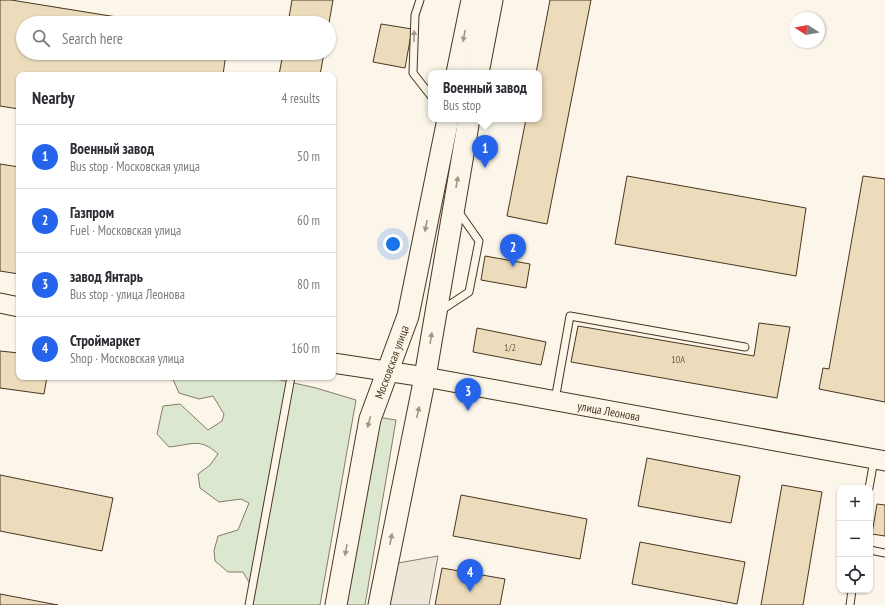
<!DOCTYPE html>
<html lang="en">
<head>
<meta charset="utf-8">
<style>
  :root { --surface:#fff; --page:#f2f2f3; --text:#2b2b33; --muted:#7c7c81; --line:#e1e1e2; --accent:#2563eb }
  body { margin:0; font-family:"PT Sans Narrow",sans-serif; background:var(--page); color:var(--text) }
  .controls { position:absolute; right:12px; bottom:12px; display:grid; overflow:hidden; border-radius:8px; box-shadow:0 1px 3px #0004 }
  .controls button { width:36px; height:36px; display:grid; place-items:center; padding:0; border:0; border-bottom:1px solid var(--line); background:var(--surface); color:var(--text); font:20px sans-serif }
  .compass { position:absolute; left:789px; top:12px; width:36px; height:36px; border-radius:50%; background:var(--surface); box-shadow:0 1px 3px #0004; rotate:281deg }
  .you { position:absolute; left:393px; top:244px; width:14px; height:14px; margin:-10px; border:3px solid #fff; border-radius:50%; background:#1a73e8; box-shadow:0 0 0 6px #1a73e833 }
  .badge { display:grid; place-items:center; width:26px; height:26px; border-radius:50%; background:var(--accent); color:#fff; font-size:13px; font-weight:700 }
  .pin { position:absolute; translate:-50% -33px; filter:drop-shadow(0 1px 2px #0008) }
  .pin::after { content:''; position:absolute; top:21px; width:14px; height:12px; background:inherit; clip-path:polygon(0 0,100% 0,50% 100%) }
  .popup { position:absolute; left:428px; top:70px; width:114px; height:52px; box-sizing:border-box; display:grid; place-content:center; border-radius:8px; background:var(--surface); filter:drop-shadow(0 1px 3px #0005); font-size:13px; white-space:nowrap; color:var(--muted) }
  .popup b { font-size:15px; color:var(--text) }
  .popup::after { content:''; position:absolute; left:50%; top:100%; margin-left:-8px; border:8px solid transparent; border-top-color:var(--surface) }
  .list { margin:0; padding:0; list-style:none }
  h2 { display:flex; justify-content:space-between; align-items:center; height:52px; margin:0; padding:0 16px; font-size:17px }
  h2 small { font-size:13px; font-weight:400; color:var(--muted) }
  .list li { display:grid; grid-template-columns:26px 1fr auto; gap:12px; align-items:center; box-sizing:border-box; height:64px; padding:0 16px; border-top:1px solid var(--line) }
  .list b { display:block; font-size:15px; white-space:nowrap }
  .list p { margin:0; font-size:13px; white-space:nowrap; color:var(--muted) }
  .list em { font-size:13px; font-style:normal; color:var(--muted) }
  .icon { flex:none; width:22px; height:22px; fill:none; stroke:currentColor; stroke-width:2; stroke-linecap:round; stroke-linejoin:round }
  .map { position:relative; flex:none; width:885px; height:605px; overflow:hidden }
  .search { position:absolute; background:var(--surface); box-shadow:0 1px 3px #0004; left:16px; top:16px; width:320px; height:44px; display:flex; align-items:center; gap:10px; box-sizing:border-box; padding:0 14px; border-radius:22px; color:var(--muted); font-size:15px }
  .panel { position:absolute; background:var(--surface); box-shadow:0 1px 3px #0004; left:16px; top:72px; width:320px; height:308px; border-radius:8px }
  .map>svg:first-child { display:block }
  .green { fill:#dce7d0; stroke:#887966 }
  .parking { fill:#ede7d9; stroke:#887966 }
  .building { fill:#ecdcbc; stroke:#4a3520 }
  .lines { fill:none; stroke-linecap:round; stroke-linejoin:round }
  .lane-casing { stroke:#4a3520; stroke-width:9 }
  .secondary-casing { stroke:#4a3520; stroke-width:21 }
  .primary-casing { stroke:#4a3520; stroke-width:23 }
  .lane { stroke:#fbf6e9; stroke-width:7 }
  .secondary { stroke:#fbf6e9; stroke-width:19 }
  .primary { stroke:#fbf6e9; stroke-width:21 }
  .oneway { fill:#a29684 }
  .labels { text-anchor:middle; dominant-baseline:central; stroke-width:3; stroke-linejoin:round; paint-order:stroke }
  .number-label { font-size:10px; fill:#725f47 }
  .street-label { font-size:12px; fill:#4a3520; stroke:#fbf6e9 }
</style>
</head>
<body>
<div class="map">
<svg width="885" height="605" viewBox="0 0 885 605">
  <rect width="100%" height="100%" fill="#fbf6e9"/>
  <!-- green -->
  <g class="green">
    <path d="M172,377H267L316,388L356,400L320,605H253V589L243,572H228L215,561L214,551L218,536L238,530L249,503L241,499L219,502L200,488L198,474L210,465L218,454C200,437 191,445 169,447L157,434L163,406L180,404L208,430L222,421L224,414L213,396L199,399L179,393Z"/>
    <path d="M378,417L396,420L365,605H346Z"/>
  </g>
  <!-- parking -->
  <path class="parking" d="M438,556L429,605H389L398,563Z"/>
  <!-- building -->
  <g class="building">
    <path d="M0,0H11L154,23H23V53H226L223,75H19V109L0,106Z"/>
    <path d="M292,0H333L329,23H288Z"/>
    <path d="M550,0H591L547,224L507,216L526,119H539V73H536Z"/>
    <path d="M381,24L412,29L405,68L373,62Z"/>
    <path d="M283,53H324L320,75H279Z"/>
    <path d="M0,164L19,167V274L0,271Z"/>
    <path d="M627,176L806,208L796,276L615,244Z"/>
    <path d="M863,176L885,179V402L819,389L823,368L829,369Z"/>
    <path d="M485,256L530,264L526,288L481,280Z"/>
    <path d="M759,323L790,327L777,398L571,362L578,326L754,356Z"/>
    <path d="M477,328L546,342L541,365L473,352Z"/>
    <path d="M0,351L19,353V377H47L44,394L0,388Z"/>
    <path d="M647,458L740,476L731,523L638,506Z"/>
    <path d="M0,475L113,498L102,551L0,531Z"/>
    <path d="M782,485L822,492L803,605H761Z"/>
    <path d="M461,495L587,519L580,559L453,536Z"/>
    <path d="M877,504L885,505V536L872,534Z"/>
    <path d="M640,542L745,562L737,604L632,584Z"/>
    <path d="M442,568L505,579L500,605H435Z"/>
    <path d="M0,594L58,605H0Z"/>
  </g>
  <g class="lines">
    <defs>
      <g id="lane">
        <path d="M420,0L415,15L413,73L431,96"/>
        <path d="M440,311L469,292L479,241L458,211"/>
        <path d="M555,400L570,316L745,347"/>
        <path d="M869,488L874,460"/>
        <path d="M870,550L885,553"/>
        <path d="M249,605L291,377"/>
        <path d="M850,605L852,590"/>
      </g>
      <g id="secondary">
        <path d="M0,303L19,307"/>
        <path id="s1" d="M333,363L425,377L885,461"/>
      </g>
      <g id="primary">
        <path d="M457,73L472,0"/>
        <path d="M478,73L492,0"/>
        <path id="s2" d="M336,605L370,419L408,316L448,119"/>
        <path d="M379,605L425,377L469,119"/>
      </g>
    </defs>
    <!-- lane casing -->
    <use href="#lane" class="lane-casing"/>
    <!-- secondary casing -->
    <use href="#secondary" class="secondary-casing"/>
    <!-- primary casing -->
    <use href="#primary" class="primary-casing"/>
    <!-- lane -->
    <use href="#lane" class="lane"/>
    <!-- secondary -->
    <use href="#secondary" class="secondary"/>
    <!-- primary -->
    <use href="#primary" class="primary"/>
  </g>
  <!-- one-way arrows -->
  <defs><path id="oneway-solid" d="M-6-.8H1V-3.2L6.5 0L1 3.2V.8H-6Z"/></defs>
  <g class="oneway">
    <use href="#oneway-solid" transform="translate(414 36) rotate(-89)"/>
    <use href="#oneway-solid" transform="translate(464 36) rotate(101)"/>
    <use href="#oneway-solid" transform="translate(457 182) rotate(-80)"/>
    <use href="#oneway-solid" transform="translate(426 226) rotate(101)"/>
    <use href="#oneway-solid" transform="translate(431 338) rotate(-81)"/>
    <use href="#oneway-solid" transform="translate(418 412) rotate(-78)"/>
    <use href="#oneway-solid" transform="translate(369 422) rotate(104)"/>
    <use href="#oneway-solid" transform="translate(391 539) rotate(-79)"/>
    <use href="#oneway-solid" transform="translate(346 550) rotate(100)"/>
  </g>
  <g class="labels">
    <!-- number labels -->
    <g class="number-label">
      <text x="510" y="347">1/2</text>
      <text x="678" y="359">10А</text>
    </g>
    <!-- street labels -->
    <g class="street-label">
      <text stroke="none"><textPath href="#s2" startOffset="250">Московская улица</textPath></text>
      <text stroke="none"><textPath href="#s1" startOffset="280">улица Леонова</textPath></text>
    </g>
  </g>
</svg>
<div class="controls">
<button>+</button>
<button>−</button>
<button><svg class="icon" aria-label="locate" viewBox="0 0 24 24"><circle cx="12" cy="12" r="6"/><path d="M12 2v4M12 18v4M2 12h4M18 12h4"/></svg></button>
</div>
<svg class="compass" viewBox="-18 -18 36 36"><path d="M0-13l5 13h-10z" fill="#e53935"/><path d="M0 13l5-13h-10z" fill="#7c7c81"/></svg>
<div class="you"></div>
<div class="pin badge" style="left:485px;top:168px">1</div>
<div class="popup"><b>Военный завод</b>Bus stop</div>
<div class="pin badge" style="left:513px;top:267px">2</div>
<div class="pin badge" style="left:468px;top:411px">3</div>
<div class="pin badge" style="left:470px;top:592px">4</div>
<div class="search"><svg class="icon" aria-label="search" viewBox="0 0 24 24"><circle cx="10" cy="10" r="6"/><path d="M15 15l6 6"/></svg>Search here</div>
<section class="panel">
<h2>Nearby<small>4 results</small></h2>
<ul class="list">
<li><span class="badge">1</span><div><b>Военный завод</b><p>Bus stop · Московская улица</p></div><em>50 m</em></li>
<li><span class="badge">2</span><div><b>Газпром</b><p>Fuel · Московская улица</p></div><em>60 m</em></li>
<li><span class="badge">3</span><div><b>завод Янтарь</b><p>Bus stop · улица Леонова</p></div><em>80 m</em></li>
<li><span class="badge">4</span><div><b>Строймаркет</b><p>Shop · Московская улица</p></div><em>160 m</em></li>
</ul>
</section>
</div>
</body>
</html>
